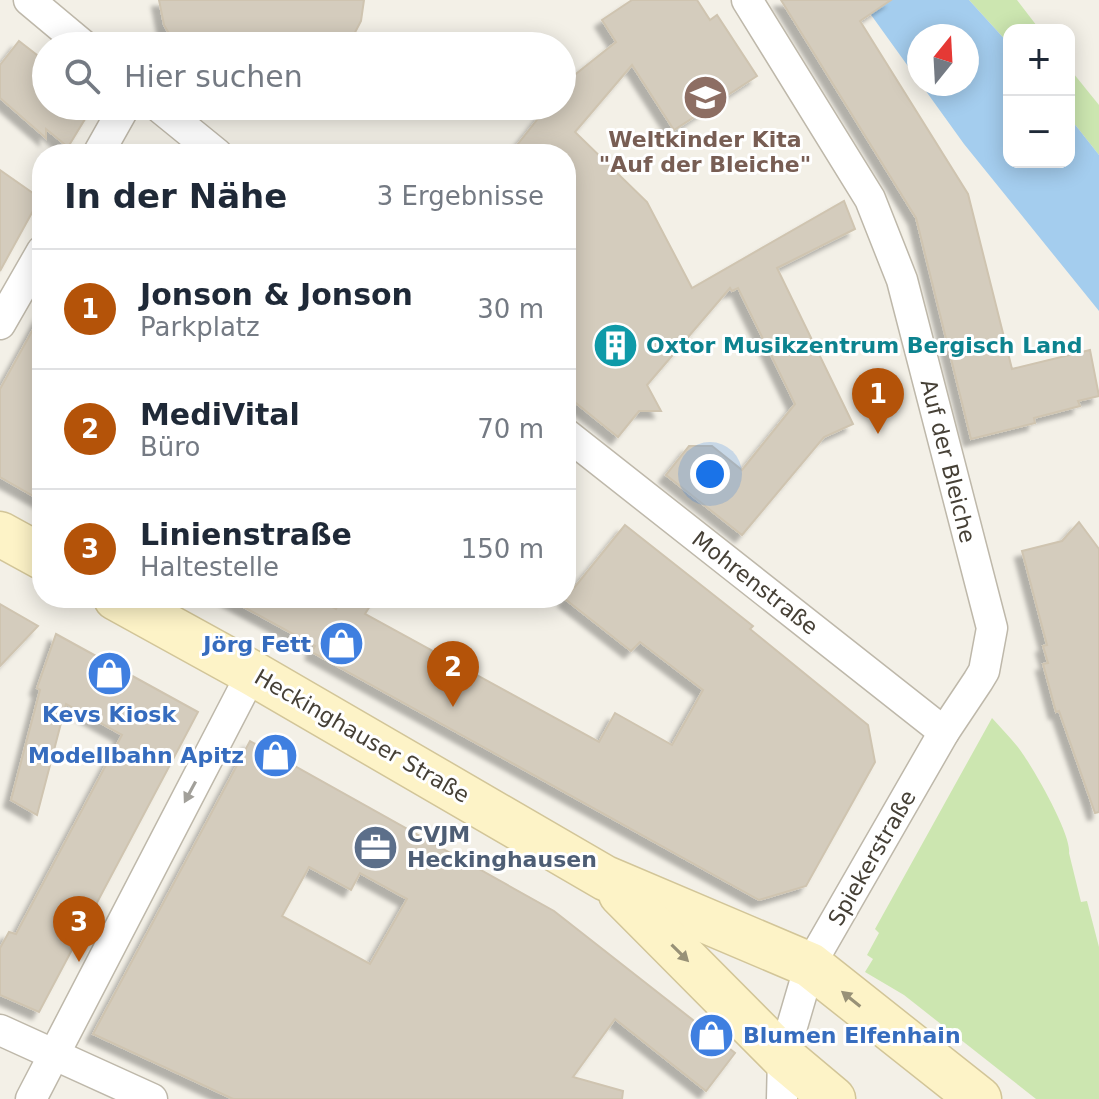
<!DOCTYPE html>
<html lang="de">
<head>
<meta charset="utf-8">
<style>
  :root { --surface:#fff; --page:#f6f6f7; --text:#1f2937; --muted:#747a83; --line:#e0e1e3; --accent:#b45309 }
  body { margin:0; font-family:"DejaVu Sans",sans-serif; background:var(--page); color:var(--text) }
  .controls { position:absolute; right:24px; top:24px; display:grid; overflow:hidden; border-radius:16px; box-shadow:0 4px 20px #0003 }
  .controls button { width:72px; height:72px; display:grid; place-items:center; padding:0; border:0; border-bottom:2px solid var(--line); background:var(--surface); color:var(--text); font:40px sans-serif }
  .compass { position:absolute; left:907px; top:24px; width:72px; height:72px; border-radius:50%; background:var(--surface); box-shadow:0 4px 20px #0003; rotate:18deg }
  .you { position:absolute; left:710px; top:474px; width:28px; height:28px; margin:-20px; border:6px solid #fff; border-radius:50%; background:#1a73e8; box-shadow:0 0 0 12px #1a73e833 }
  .badge { display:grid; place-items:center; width:52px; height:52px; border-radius:50%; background:var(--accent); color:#fff; font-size:26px; font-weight:700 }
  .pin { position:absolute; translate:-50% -66px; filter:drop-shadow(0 2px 4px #0008) }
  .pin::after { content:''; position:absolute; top:42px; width:28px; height:24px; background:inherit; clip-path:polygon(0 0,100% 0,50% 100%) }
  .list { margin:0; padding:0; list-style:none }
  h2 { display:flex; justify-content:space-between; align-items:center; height:104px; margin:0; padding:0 32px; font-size:34px }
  h2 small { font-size:26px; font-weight:400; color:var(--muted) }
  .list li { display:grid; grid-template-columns:52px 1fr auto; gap:24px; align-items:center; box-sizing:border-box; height:120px; padding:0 32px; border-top:2px solid var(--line) }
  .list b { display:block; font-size:30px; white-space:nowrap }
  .list p { margin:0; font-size:26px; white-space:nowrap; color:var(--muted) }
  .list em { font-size:26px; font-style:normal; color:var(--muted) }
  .icon { flex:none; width:44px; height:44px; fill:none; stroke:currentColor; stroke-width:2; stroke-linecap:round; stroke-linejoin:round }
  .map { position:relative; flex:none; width:1099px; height:1099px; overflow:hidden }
  .search { position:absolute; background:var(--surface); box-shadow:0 4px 20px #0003; left:32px; top:32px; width:544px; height:88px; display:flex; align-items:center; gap:20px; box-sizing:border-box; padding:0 28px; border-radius:44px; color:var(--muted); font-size:30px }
  .panel { position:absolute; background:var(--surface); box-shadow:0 4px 20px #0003; left:32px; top:144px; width:544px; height:464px; border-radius:32px }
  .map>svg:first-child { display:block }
  .green { fill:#cce6b0 }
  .water { fill:#a4cdee; fill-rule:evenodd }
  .building { fill:#d4ccbd; stroke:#cfc4b0; stroke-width:2; fill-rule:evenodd; filter:url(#shadow) }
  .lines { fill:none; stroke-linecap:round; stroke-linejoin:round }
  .street-casing { stroke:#beb8aa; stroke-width:33 }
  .secondary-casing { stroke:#d2c598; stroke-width:47 }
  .street { stroke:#fff; stroke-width:30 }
  .secondary { stroke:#fdf3c7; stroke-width:44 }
  .oneway { fill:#a2a09a }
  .oneway2 { fill:#989177 }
  .labels { text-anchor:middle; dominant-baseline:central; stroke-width:6; stroke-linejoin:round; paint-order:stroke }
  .education-label { font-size:22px; font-weight:bold; fill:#785e54; stroke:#fff }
  .culture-label { font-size:22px; font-weight:bold; fill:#0d838f; stroke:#fff; text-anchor:start }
  .street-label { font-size:22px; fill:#464036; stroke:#fff }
  .shop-label { font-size:22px; font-weight:bold; fill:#366cbe; stroke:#fff; text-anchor:end }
  .service-label { font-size:22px; font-weight:bold; fill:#4e5e75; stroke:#fff; text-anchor:start }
</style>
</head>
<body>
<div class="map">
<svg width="1099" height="1099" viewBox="0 0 1099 1099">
  <defs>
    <filter id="shadow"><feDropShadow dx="-7" dy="7" stdDeviation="2" flood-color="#0004"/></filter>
  </defs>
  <rect width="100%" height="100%" fill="#f3f0e7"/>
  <!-- green -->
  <g class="green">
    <path d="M969,0H1017L1040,30H1009V44Z"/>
    <path d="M1069,68L1099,105V155L1069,117Z"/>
    <path d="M992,718C1000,727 1009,736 1017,746C1031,763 1072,835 1069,853L1081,902L1087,901L1099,947V1099H1036L904,995L865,972L873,959L867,955L879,933L875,929Z"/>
  </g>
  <!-- water -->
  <path class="water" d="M867,0H969L1009,44V162H1069V117L1099,155V311L964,144L869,12ZM919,36H967V84H919Z"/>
  <!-- building -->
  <g class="building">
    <path d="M159,0H364L361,21L348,46H176L164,25Z"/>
    <path d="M632,0H697L710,20L717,15L757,76L674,130L632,65L575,132L647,202L692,288L844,201L855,229L777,268L853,424L824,437L742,535L666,475L689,446H712L742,470L795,404L738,288L732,291L730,288L647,385L661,411H639L618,437L566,395V154H510L548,106H562V88L567,81L616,42L602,20Z"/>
    <path d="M781,0H891L860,21L968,194L1012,369L1090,350L1099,396L1078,401L1080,406L1034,418L1035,423L971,439L916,218Z"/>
    <path d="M19,41L46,62V106H93L68,147L46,129V138L0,98V65Z"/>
    <path d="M0,170L40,198L0,271Z"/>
    <path d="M42,313V501L0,477V389Z"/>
    <path d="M1079,522L1099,549V812L1095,813L1059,711L1056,712L1043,664L1048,663L1043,646L1047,645L1022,551L1062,541Z"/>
    <path d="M625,525L753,626L750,629L868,725L875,762L806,886L759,900L312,652L315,646L227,598H315L336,609L342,598H375L365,614L599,742L615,713L672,745L703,690L640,642L631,651L565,599Z"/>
    <path d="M0,604L38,626L0,666Z"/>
    <path d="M56,634L198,712L39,1012L0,995V948L9,932L16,934L122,735L66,704L37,815L11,800L40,690L37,688Z"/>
    <path d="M250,741L554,911L735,1053L706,1091L615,1019L573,1077L623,1091L622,1099H233L93,1034ZM309,867L351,890L360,873L407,899L370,964L282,916Z"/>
  </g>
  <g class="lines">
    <defs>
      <g id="street">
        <path d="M29,0L84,46"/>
        <path d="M747,0L870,199L902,280L992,628L984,671L978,681L944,732L810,965L783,1057L782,1099"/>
        <path d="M158,106L217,154"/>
        <path d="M98,154L125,106"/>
        <path d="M0,324L42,251"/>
        <path d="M566,434L944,732"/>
        <path d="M0,1030L152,1099"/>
        <path d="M31,1099L252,673"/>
      </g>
      <g id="secondary">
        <path d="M0,534L42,557"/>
        <path d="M116,598L252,673L605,878L810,965L979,1099"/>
        <path d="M621,894L783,1057L833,1099"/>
      </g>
    </defs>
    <!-- street casing -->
    <use href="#street" class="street-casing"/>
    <!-- secondary casing -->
    <use href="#secondary" class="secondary-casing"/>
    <!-- street -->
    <use href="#street" class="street"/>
    <!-- secondary -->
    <use href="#secondary" class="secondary"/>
  </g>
  <!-- one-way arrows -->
  <defs><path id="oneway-solid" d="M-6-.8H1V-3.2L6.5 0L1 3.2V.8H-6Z" transform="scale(2)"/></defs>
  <use class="oneway" href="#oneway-solid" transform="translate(190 792) rotate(118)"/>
  <g class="oneway2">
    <use href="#oneway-solid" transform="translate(680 953) rotate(45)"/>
    <use href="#oneway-solid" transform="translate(851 999) rotate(-141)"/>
  </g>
  <!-- icons -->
  <defs>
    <symbol id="school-disc" viewBox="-11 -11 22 22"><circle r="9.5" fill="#8d6e63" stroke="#fff"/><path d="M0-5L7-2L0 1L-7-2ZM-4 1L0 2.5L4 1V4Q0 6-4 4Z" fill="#fff"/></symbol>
    <symbol id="building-disc" viewBox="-11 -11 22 22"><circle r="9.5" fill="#0f9aa8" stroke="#fff"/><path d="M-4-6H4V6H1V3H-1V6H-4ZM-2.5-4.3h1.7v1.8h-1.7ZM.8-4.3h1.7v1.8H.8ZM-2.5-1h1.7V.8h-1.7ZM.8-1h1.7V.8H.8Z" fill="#fff"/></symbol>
    <symbol id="shop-disc" viewBox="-11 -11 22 22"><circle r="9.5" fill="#3f7fe0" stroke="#fff"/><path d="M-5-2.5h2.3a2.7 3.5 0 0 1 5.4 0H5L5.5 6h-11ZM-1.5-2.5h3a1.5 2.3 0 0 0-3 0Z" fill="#fff"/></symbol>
    <symbol id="office-disc" viewBox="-11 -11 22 22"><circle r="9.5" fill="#5c6f8a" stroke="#fff"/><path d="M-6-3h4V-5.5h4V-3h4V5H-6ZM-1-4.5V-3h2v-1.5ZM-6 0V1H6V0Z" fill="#fff"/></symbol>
  </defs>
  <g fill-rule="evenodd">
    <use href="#school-disc" x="680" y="72" width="51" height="51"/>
    <use href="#building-disc" x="590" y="320" width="51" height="51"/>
    <use href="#shop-disc" x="316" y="618" width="51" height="51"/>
    <use href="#shop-disc" x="84" y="648" width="51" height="51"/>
    <use href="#shop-disc" x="250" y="730" width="51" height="51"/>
    <use href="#office-disc" x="350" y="822" width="51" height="51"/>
    <use href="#shop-disc" x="686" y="1010" width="51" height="51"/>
  </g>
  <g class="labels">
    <!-- education labels -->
    <g class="education-label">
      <text x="705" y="139">Weltkinder Kita<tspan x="705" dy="25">"Auf der Bleiche"</tspan></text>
    </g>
    <!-- culture labels -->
    <g class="culture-label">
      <text x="646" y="345">Oxtor Musikzentrum Bergisch Land</text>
    </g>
    <!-- street labels -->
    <g class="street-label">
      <text transform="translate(948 461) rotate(76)">Auf der Bleiche</text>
      <text transform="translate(755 583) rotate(38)">Mohrenstraße</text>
      <text transform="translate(362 736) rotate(30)">Heckinghauser Straße</text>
      <text transform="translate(872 858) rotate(-60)">Spiekerstraße</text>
    </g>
    <!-- shop labels -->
    <g class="shop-label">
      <text x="311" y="644">Jörg Fett</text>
      <text x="109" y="714" text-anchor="middle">Kevs Kiosk</text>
      <text x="244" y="755">Modellbahn Apitz</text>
      <text x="743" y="1035" text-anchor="start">Blumen Elfenhain</text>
    </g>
    <!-- service labels -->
    <g class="service-label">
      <text x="407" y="834">CVJM<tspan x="407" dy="25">Heckinghausen</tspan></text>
    </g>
  </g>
</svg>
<div class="controls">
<button>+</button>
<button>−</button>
</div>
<svg class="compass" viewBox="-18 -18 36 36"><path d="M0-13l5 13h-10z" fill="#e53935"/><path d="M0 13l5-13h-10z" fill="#747a83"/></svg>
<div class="you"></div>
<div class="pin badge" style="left:878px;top:434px">1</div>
<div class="pin badge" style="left:453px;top:707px">2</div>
<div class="pin badge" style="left:79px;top:962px">3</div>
<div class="search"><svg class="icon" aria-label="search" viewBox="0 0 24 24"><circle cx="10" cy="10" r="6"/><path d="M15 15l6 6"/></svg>Hier suchen</div>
<section class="panel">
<h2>In der Nähe<small>3 Ergebnisse</small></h2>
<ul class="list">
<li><span class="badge">1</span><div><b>Jonson &amp; Jonson</b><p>Parkplatz</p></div><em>30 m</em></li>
<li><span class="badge">2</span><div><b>MediVital</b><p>Büro</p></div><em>70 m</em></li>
<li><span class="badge">3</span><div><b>Linienstraße</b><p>Haltestelle</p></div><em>150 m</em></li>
</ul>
</section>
</div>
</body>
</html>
